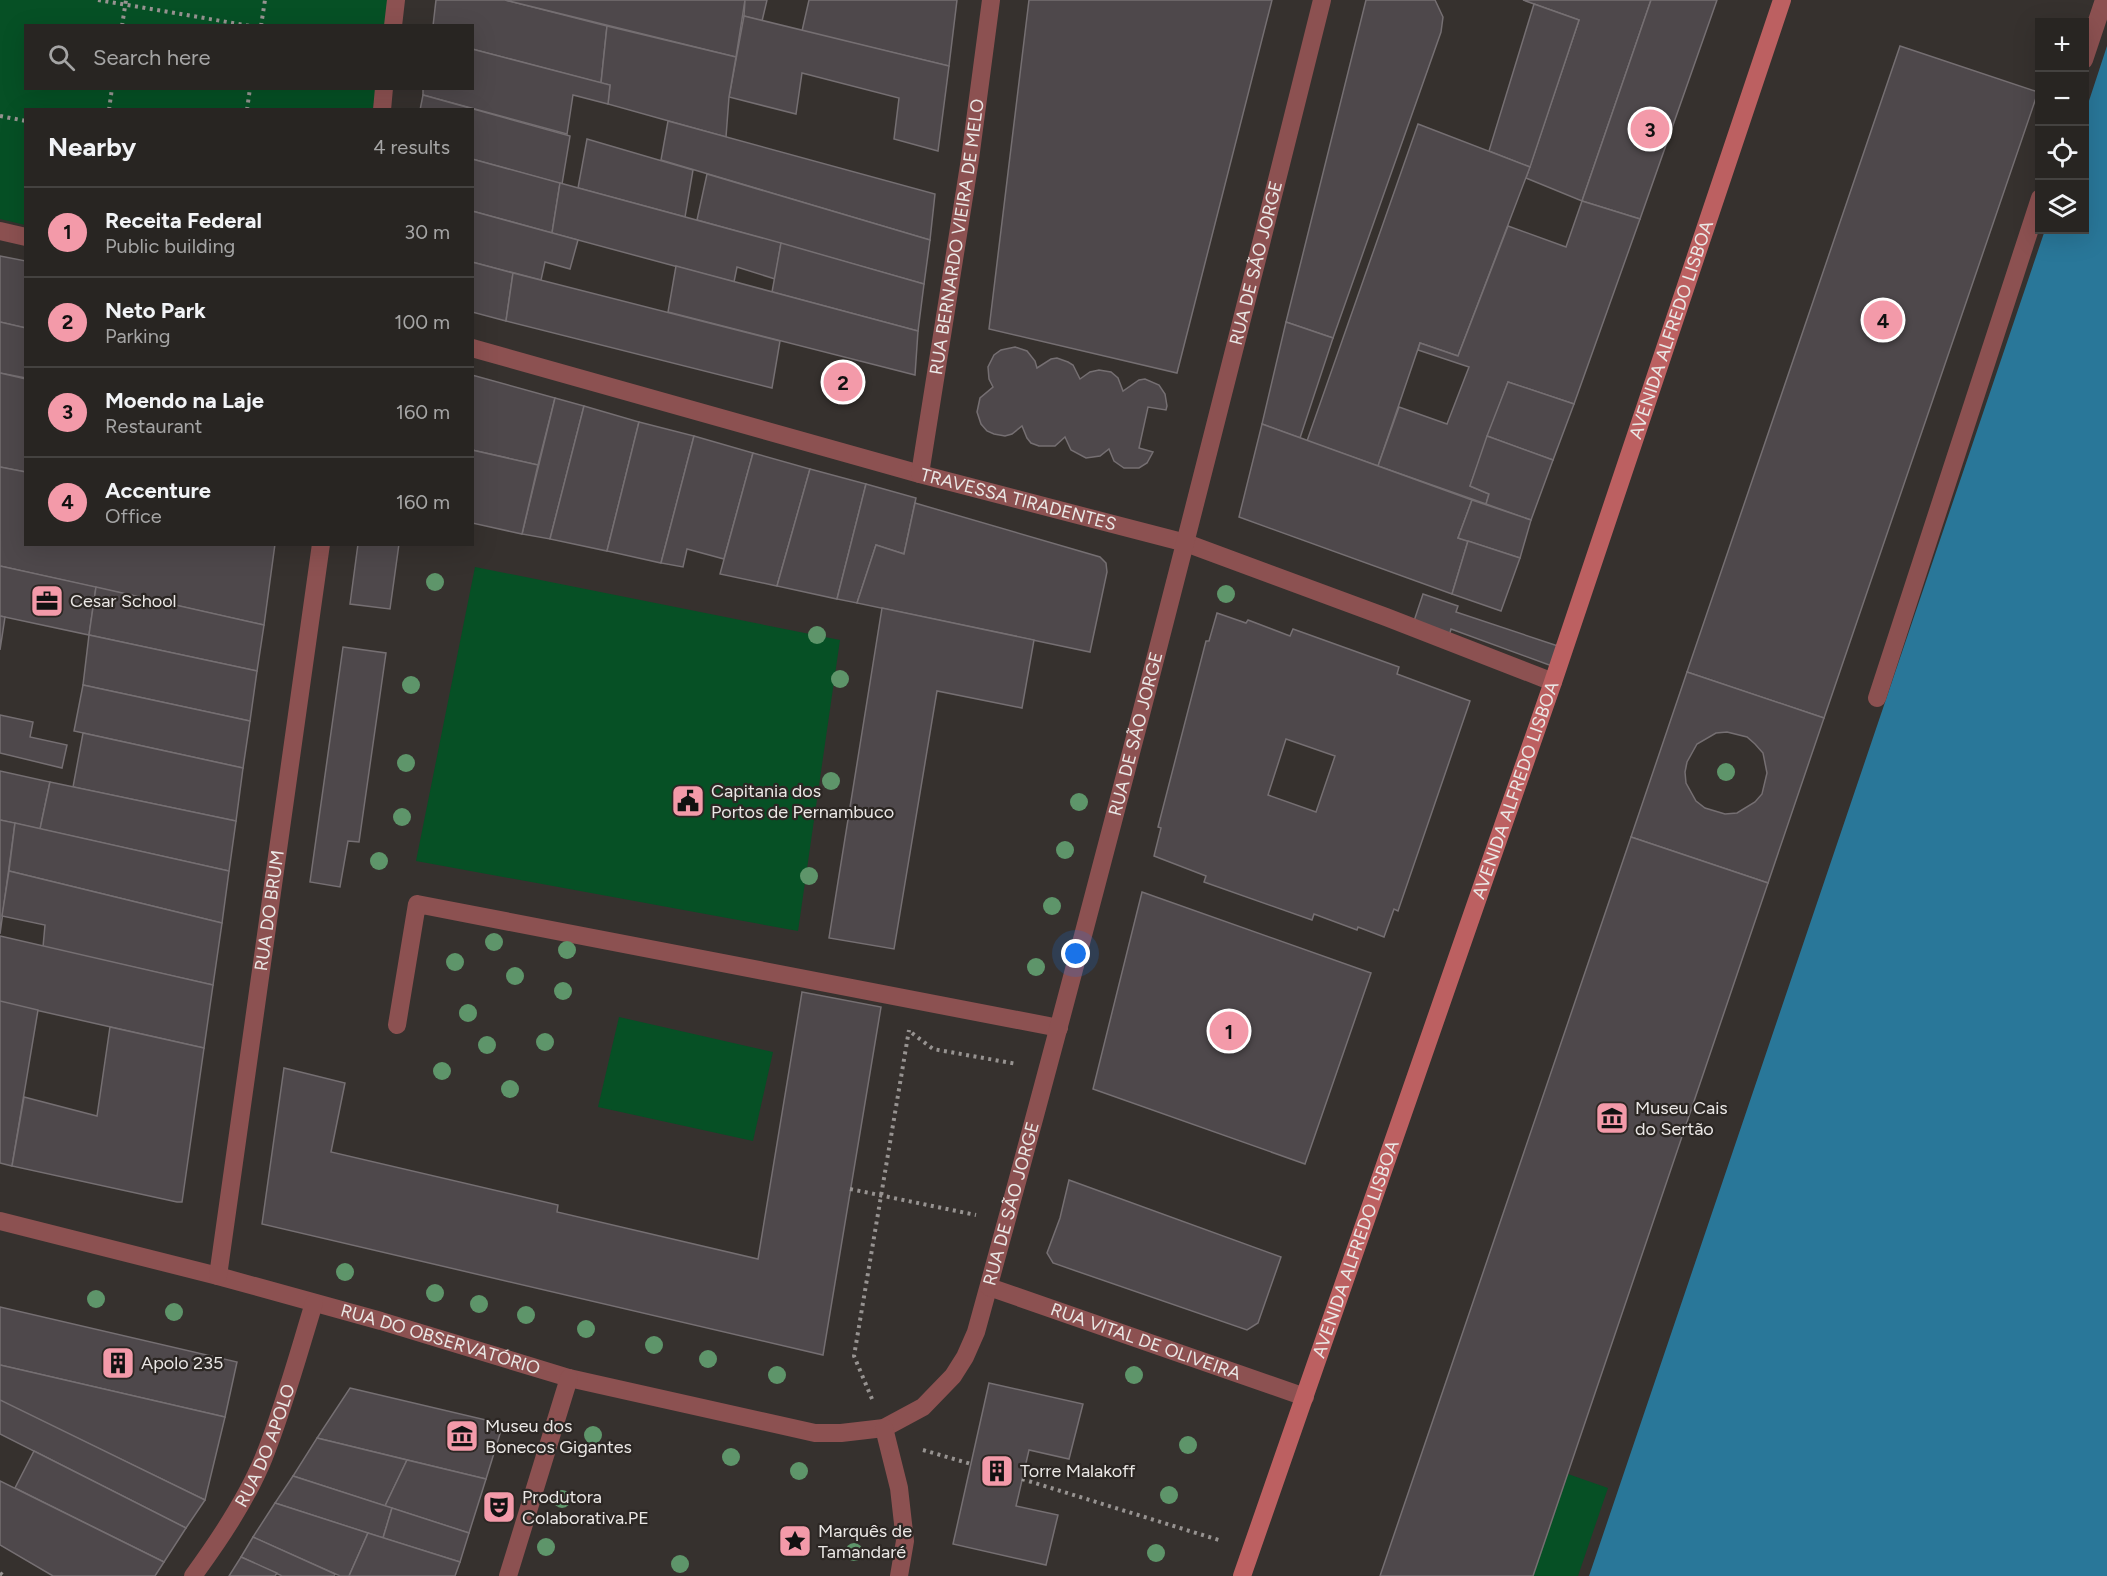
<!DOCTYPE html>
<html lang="en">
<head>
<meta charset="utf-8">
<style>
  :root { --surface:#282522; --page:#34312f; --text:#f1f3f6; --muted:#a5a5a5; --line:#444240; --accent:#f39aa9 }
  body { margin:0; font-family:Figtree,sans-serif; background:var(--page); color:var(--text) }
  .controls { position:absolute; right:18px; top:18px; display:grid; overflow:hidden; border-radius:0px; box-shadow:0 6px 24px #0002 }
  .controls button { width:54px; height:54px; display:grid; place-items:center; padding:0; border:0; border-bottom:2px solid var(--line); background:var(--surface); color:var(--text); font:30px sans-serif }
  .you { position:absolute; left:1076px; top:954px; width:21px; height:21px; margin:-15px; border:4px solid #fff; border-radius:50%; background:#1a73e8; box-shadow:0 0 0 9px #1a73e833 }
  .badge { display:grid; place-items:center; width:39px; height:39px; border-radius:50%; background:var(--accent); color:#111; font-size:20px; font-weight:700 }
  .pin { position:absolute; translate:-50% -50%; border:3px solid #fff; box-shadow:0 2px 6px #0006 }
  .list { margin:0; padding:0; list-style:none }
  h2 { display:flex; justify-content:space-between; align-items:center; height:78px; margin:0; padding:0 24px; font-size:26px }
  h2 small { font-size:20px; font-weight:400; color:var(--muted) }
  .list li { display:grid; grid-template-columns:39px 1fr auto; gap:18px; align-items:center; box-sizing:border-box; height:90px; padding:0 24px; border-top:2px solid var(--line) }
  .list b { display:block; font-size:22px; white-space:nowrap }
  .list p { margin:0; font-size:20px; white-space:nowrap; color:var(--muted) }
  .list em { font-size:20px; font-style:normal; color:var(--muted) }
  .icon { flex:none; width:33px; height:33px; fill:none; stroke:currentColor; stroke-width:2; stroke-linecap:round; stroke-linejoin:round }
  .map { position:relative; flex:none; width:2107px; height:1576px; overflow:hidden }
  .search { position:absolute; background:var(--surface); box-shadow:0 6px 24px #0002; left:24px; top:24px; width:450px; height:66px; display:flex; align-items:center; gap:15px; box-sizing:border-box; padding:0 21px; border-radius:0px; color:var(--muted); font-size:22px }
  .panel { position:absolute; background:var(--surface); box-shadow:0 6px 24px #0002; left:24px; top:108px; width:450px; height:438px; border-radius:0px }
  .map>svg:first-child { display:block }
  .green { fill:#065025 }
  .water { fill:#297799 }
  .building { fill:#4e484b; stroke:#756f72; stroke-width:1.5; fill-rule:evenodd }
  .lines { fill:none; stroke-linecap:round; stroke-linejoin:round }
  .path { stroke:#979391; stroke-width:4; stroke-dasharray:3 4.5; stroke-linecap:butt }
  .lane { stroke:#8c5151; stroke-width:18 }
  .street { stroke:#8c5151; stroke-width:18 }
  .secondary { stroke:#bc6061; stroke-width:18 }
  .tree { fill:#5e956a }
  .labels { text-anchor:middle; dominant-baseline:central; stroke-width:4.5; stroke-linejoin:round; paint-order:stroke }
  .street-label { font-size:18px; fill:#eae7e5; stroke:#2c2724 }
  .poi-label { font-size:18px; fill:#eae7e5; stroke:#2c2724; text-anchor:start }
</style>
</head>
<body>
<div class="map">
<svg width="2107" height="1576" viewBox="0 0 2107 1576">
  <rect width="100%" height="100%" fill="#36312e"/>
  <!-- green -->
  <g class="green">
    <path d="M0,0H389L385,25L26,26V88L376,89L373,109L26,110L25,225L0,219Z"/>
    <path d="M475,567L840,640L798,931L416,861Z"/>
    <path d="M619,1017L773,1052L753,1141L598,1107Z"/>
    <path d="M1568,1474L1608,1488L1578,1576H1533Z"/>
  </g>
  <!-- water -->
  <path class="water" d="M2107,46V1576H1589L2045,230H2084L2085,113Z"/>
  <!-- building -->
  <g class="building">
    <path d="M436,0H505L607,26L601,83L472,49V26H433Z"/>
    <path d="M505,0H745L736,57Z"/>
    <path d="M745,0H767L762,21L744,16Z"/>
    <path d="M809,0H957L949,66L802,31Z"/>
    <path d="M1029,0H1272L1177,373L989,329Z"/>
    <path d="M1366,0H1435L1443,17L1441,32L1333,338L1286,322Z"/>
    <path d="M1523,0H1651L1582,201L1526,178L1579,20Z"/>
    <path d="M1651,0H1717L1640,219L1582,201Z"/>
    <path d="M1534,4L1579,20L1530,167L1489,151Z"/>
    <path d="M744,16L949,66L938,151L894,139L899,98L802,73L796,114L729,97Z"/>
    <path d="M607,26L736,57L729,97L726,137L608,104L610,85L601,83Z"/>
    <path d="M1900,46L2038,92L1824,718L1687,672Z"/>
    <path d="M472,49L610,85L608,104L573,95L567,134L423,95V88H472Z"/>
    <path d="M423,95L570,136L562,184L472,159V110H420Z"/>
    <path d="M668,121L935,194L930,240L661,160Z"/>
    <path d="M1418,124L1530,167L1458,356L1420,343L1378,466L1307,441Z"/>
    <path d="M587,139L693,170L685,217L578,188Z"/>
    <path d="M472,159L560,183L552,233L472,211Z"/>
    <path d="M707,174L930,240L924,284L697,220Z"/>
    <path d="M560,183L781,243L775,279L737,267L734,282L552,233Z"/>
    <path d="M1582,201L1640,219L1574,404L1508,382L1470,486L1489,494L1486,504L1378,466L1399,407L1447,424L1469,367L1418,350L1420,343L1458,356L1508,226L1566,247Z"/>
    <path d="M472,211L578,240L570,269L545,262L541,280L472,262Z"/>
    <path d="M781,243L924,284L918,331L772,292Z"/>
    <path d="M0,256L26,261V328L0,322Z"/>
    <path d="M472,262L513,273L506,321L472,312Z"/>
    <path d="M676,266L918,331L915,375L668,312Z"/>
    <path d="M513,273L780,341L772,388L506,321Z"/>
    <path d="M0,322L26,328V378L0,373Z"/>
    <path d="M1286,322L1333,338L1300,438L1262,424Z"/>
    <path d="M1015,347L1027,351L1035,361L1037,368L1051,359L1057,358L1068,362L1073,365L1080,379L1090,372L1099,370L1111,372L1118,378L1123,391L1139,380L1145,379L1159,385L1165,394L1167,406L1166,410L1148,407L1139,448L1153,452L1147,463L1139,468H1124L1114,461L1109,449L1100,456L1086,458L1071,450L1065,437L1055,446H1039L1031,443L1027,438L1022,426L1012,434L1005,436L994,434L987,431L981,424L977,412L980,398L993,387L989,379L988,367L994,355L1001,350Z"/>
    <path d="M0,373L26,379V472L0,467Z"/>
    <path d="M472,375L555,398L538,465L472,450Z"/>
    <path d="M1508,382L1574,404L1553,460L1487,436Z"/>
    <path d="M555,398L584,406L550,539L522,534Z"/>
    <path d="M584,406L639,422L607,551L550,539Z"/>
    <path d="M639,422L694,436L661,563L607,551Z"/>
    <path d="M1262,424L1472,500L1458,538L1468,541L1452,594L1239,517Z"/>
    <path d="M694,436L753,453L724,559L687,549L683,567L661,563Z"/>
    <path d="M1487,436L1553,460L1531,520L1486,504L1489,494L1470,486Z"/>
    <path d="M472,450L538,465L522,534L472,523Z"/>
    <path d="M753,453L810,469L777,586L720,574Z"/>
    <path d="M0,467L26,472V544H275L264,625L0,566Z"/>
    <path d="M810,469L866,484L837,599L777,586Z"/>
    <path d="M866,484L916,498L904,554L876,545L857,603L837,599Z"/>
    <path d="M1472,500L1531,520L1520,558L1458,538Z"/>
    <path d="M915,503L1100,557L1106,563L1107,572L1090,652L857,603L876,545L904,554Z"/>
    <path d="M1468,541L1520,558L1501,611L1452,594Z"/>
    <path d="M358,544H399L390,609L350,604Z"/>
    <path d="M0,566L96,587L89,635L0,616Z"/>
    <path d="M96,587L264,625L257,671L89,635Z"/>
    <path d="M1423,594L1458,606L1456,612L1558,646L1552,666L1451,629L1449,636L1413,624Z"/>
    <path d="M882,608L1034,640L1022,708L937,691L894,949L829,938Z"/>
    <path d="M1217,613L1246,623L1248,620L1290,636L1293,629L1399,667L1397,674L1470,701L1398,911L1394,909L1384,937L1358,927L1357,930L1314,914L1312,920L1204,882L1206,876L1154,856L1161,828L1158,827L1206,641H1209ZM1286,739L1335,756L1316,812L1268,795Z"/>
    <path d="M0,616L5,617L0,650Z"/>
    <path d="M89,635L257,671L250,721L83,685Z"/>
    <path d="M343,647L386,653L359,842L348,841L340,887L310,882Z"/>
    <path d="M1687,672L1824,718L1768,883L1631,837ZM1727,732L1747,737L1755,744L1763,753L1767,773L1762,794L1755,802L1737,813L1725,814L1705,808L1696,801L1686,783L1685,772L1687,762L1697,744L1716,733Z"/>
    <path d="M83,685L250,721L243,768L74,731Z"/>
    <path d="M0,715L33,722L30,737L67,745L62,768L0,753Z"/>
    <path d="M83,733L243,768L236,821L73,787Z"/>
    <path d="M0,771L50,782L40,829L0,820Z"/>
    <path d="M50,782L236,821L229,871L40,829Z"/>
    <path d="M0,820L15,823L0,934Z"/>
    <path d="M15,823L229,871L222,923L9,871Z"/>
    <path d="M1631,837L1768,883L1533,1576H1380Z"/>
    <path d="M9,871L222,923L213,985L43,947L45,925L2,916Z"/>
    <path d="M1142,892L1371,973L1305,1164L1093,1089Z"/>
    <path d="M0,936L213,985L204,1048L0,1002Z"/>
    <path d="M802,992L881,1007L823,1355L262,1224L284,1068L345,1083L331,1152L558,1205L557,1212L758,1259Z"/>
    <path d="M0,1001L38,1010L12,1166L0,1163Z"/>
    <path d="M110,1027L204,1048L182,1202H177L12,1166L24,1097L97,1116Z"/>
    <path d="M1069,1180L1281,1257L1258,1323L1247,1330L1053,1263L1047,1253L1060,1218Z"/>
    <path d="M0,1307L237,1362L225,1417L0,1365Z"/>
    <path d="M0,1365L225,1417L205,1500L0,1401Z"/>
    <path d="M989,1383L1083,1404L1069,1459L1029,1450L1016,1506L1058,1515L1046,1565L953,1544Z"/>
    <path d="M350,1388L503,1424L486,1479L317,1438Z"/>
    <path d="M0,1400L205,1500L186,1528L0,1434Z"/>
    <path d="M317,1438L407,1460L385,1506L293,1476Z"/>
    <path d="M34,1451L186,1528L164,1562L15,1488Z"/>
    <path d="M407,1460L486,1479L469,1533L385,1506Z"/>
    <path d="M293,1476L392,1508L383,1538L275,1503Z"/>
    <path d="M0,1481L164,1562L155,1576H53L0,1545Z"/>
    <path d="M275,1503L368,1533L349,1576H340L253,1537Z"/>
    <path d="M392,1508L469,1533L460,1562L383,1538Z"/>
    <path d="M368,1533L460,1562L455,1576H349Z"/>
    <path d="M253,1537L335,1574L334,1576H282L241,1557Z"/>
    <path d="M241,1557L277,1573L275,1576H229Z"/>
  </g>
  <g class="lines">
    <!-- path -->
    <g class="path">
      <path d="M98,0L251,26"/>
      <path d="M122,26L126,0"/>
      <path d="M261,26L265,0"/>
      <path d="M109,110L112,88"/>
      <path d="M247,110L250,88"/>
      <path d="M0,116L26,121"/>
      <path d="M912,1033L933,1049L1017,1064"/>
      <path d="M850,1189L976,1215"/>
      <path d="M872,1399L854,1356L909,1030"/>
      <path d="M923,1450L971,1464"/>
      <path d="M1022,1479L1222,1541"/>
      <path d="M0,1573L4,1576"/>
    </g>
    <!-- lane -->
    <g class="lane">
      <path d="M2084,60L2104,0"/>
      <path d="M1877,698L2040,198"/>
      <path d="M397,1025L417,904L1059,1028"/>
    </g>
    <!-- street -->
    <g class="street">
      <path d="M393,26L396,0"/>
      <path d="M382,110L384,88"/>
      <path d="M0,231L26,237"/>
      <path id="s1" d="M472,348L920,474L1186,543L1386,617L1553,682"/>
      <path id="s2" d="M920,474L970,159L991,0"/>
      <path id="s3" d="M0,1221L218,1276L381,1321L569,1378L815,1433H841L884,1428L923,1407L953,1376L965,1357L976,1332C1098,890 1211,445 1322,0"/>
      <path id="s4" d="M218,1276L321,544"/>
      <path id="s5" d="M989,1287L1305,1397"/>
      <path d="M884,1428L899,1488L905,1541L899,1576"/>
      <path id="s6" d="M193,1576C220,1539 247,1499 264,1457C284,1407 298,1355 314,1303"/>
      <path d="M508,1576L569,1378"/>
    </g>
    <!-- secondary -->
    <path class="secondary" id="s7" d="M1242,1576L1553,682L1782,0"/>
  </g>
  <!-- trees -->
  <g class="tree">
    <circle cx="435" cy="582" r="9"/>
    <circle cx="1226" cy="594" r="9"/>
    <circle cx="817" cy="635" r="9"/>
    <circle cx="840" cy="679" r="9"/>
    <circle cx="411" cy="685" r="9"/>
    <circle cx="406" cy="763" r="9"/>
    <circle cx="1726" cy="772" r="9"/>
    <circle cx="831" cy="781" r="9"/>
    <circle cx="1079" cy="802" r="9"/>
    <circle cx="402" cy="817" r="9"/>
    <circle cx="1065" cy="850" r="9"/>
    <circle cx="379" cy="861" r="9"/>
    <circle cx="809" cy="876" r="9"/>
    <circle cx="1052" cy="906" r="9"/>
    <circle cx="494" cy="942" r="9"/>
    <circle cx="567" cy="950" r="9"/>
    <circle cx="455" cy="962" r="9"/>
    <circle cx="1036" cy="967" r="9"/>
    <circle cx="515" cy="976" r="9"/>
    <circle cx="563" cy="991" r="9"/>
    <circle cx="468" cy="1013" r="9"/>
    <circle cx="545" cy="1042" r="9"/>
    <circle cx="487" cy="1045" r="9"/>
    <circle cx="442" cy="1071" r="9"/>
    <circle cx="510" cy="1089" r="9"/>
    <circle cx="345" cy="1272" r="9"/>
    <circle cx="435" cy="1293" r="9"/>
    <circle cx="96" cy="1299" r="9"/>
    <circle cx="479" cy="1304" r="9"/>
    <circle cx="174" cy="1312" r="9"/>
    <circle cx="526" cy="1315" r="9"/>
    <circle cx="586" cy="1329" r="9"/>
    <circle cx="654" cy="1345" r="9"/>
    <circle cx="708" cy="1359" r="9"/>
    <circle cx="777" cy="1375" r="9"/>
    <circle cx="1134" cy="1375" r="9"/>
    <circle cx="593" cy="1435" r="9"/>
    <circle cx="1188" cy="1445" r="9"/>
    <circle cx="731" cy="1457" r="9"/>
    <circle cx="799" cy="1471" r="9"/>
    <circle cx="1169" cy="1495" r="9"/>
    <circle cx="562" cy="1499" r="9"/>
    <circle cx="546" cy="1547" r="9"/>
    <circle cx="854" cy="1552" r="9"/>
    <circle cx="1156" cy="1553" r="9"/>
    <circle cx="680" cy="1564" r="9"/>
  </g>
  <!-- icons -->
  <defs>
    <symbol id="office-square" viewBox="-11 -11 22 22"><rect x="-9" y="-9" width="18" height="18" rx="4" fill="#f39aa9" stroke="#2c2724"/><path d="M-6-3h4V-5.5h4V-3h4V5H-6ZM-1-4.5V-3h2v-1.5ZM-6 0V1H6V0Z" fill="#111"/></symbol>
    <symbol id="civic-square" viewBox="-11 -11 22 22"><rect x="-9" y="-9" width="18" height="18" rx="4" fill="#f39aa9" stroke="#2c2724"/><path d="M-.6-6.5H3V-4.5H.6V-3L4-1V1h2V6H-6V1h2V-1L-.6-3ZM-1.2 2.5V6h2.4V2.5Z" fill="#111"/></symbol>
    <symbol id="museum-square" viewBox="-11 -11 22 22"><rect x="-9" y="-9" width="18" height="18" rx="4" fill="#f39aa9" stroke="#2c2724"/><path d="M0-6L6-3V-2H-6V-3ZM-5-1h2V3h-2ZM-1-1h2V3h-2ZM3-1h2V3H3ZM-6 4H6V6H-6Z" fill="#111"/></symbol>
    <symbol id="building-square" viewBox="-11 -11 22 22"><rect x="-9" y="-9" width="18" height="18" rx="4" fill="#f39aa9" stroke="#2c2724"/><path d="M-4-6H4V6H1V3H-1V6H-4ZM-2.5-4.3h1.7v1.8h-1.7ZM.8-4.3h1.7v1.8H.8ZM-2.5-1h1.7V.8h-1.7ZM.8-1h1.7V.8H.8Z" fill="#111"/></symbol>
    <symbol id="theatre-square" viewBox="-11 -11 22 22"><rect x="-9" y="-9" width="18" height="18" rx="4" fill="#f39aa9" stroke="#2c2724"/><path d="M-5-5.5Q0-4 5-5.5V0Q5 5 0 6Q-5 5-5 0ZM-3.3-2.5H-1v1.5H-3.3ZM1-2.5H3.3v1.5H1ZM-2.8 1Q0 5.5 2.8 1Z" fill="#111"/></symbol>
    <symbol id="sight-square" viewBox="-11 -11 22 22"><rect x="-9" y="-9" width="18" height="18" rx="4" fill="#f39aa9" stroke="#2c2724"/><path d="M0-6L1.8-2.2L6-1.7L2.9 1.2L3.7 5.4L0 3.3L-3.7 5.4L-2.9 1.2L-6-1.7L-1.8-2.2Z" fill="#111"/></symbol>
  </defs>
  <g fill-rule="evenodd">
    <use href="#office-square" x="28" y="582" width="38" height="38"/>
    <use href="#civic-square" x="669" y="782" width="38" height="38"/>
    <use href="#museum-square" x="1593" y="1099" width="38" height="38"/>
    <use href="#building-square" x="99" y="1344" width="38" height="38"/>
    <use href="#museum-square" x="443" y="1417" width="38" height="38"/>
    <use href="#building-square" x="978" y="1452" width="38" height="38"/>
    <use href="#theatre-square" x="480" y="1488" width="38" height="38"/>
    <use href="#sight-square" x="776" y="1522" width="38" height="38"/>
  </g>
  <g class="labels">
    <!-- street labels -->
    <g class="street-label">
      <text stroke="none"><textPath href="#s2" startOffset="240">RUA BERNARDO VIEIRA DE MELO</textPath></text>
      <text stroke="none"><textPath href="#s3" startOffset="2154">RUA DE SÃO JORGE</textPath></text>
      <text stroke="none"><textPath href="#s7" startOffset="1318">AVENIDA ALFREDO LISBOA</textPath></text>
      <text stroke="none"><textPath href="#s1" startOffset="567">TRAVESSA TIRADENTES</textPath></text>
      <text stroke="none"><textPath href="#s3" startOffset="1668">RUA DE SÃO JORGE</textPath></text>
      <text stroke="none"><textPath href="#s7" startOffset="832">AVENIDA ALFREDO LISBOA</textPath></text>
      <text stroke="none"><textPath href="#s4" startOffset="369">RUA DO BRUM</textPath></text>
      <text stroke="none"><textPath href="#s3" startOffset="1182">RUA DE SÃO JORGE</textPath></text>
      <text stroke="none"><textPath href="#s7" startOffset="346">AVENIDA ALFREDO LISBOA</textPath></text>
      <text stroke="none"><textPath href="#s3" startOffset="456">RUA DO OBSERVATÓRIO</textPath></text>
      <text stroke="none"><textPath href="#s5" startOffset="166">RUA VITAL DE OLIVEIRA</textPath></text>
      <text stroke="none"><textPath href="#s6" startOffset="150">RUA DO APOLO</textPath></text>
    </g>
    <!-- poi labels -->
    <g class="poi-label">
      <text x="70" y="601">Cesar School</text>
      <text x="711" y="791">Capitania dos<tspan x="711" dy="21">Portos de Pernambuco</tspan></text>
      <text x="1635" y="1108">Museu Cais<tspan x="1635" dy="21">do Sertão</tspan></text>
      <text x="141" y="1363">Apolo 235</text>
      <text x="485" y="1426">Museu dos<tspan x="485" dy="21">Bonecos Gigantes</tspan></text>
      <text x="1020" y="1471">Torre Malakoff</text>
      <text x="522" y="1497">Produtora<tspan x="522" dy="21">Colaborativa.PE</tspan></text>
      <text x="818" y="1531">Marquês de<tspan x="818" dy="21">Tamandaré</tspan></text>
    </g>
  </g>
</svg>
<div class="controls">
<button>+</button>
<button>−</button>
<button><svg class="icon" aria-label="locate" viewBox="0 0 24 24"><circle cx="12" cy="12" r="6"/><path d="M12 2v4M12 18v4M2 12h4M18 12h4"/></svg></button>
<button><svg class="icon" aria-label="layers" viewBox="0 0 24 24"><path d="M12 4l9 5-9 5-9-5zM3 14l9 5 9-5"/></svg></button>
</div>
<div class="you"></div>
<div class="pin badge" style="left:1229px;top:1031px">1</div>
<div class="pin badge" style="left:843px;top:382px">2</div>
<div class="pin badge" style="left:1650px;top:129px">3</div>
<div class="pin badge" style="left:1883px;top:320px">4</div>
<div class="search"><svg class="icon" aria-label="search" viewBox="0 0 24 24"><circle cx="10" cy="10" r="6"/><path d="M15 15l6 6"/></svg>Search here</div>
<section class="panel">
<h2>Nearby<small>4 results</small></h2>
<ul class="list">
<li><span class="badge">1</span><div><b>Receita Federal</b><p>Public building</p></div><em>30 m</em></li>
<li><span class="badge">2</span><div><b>Neto Park</b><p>Parking</p></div><em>100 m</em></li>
<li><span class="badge">3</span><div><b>Moendo na Laje</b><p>Restaurant</p></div><em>160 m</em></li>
<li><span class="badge">4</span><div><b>Accenture</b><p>Office</p></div><em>160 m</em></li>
</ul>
</section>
</div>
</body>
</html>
